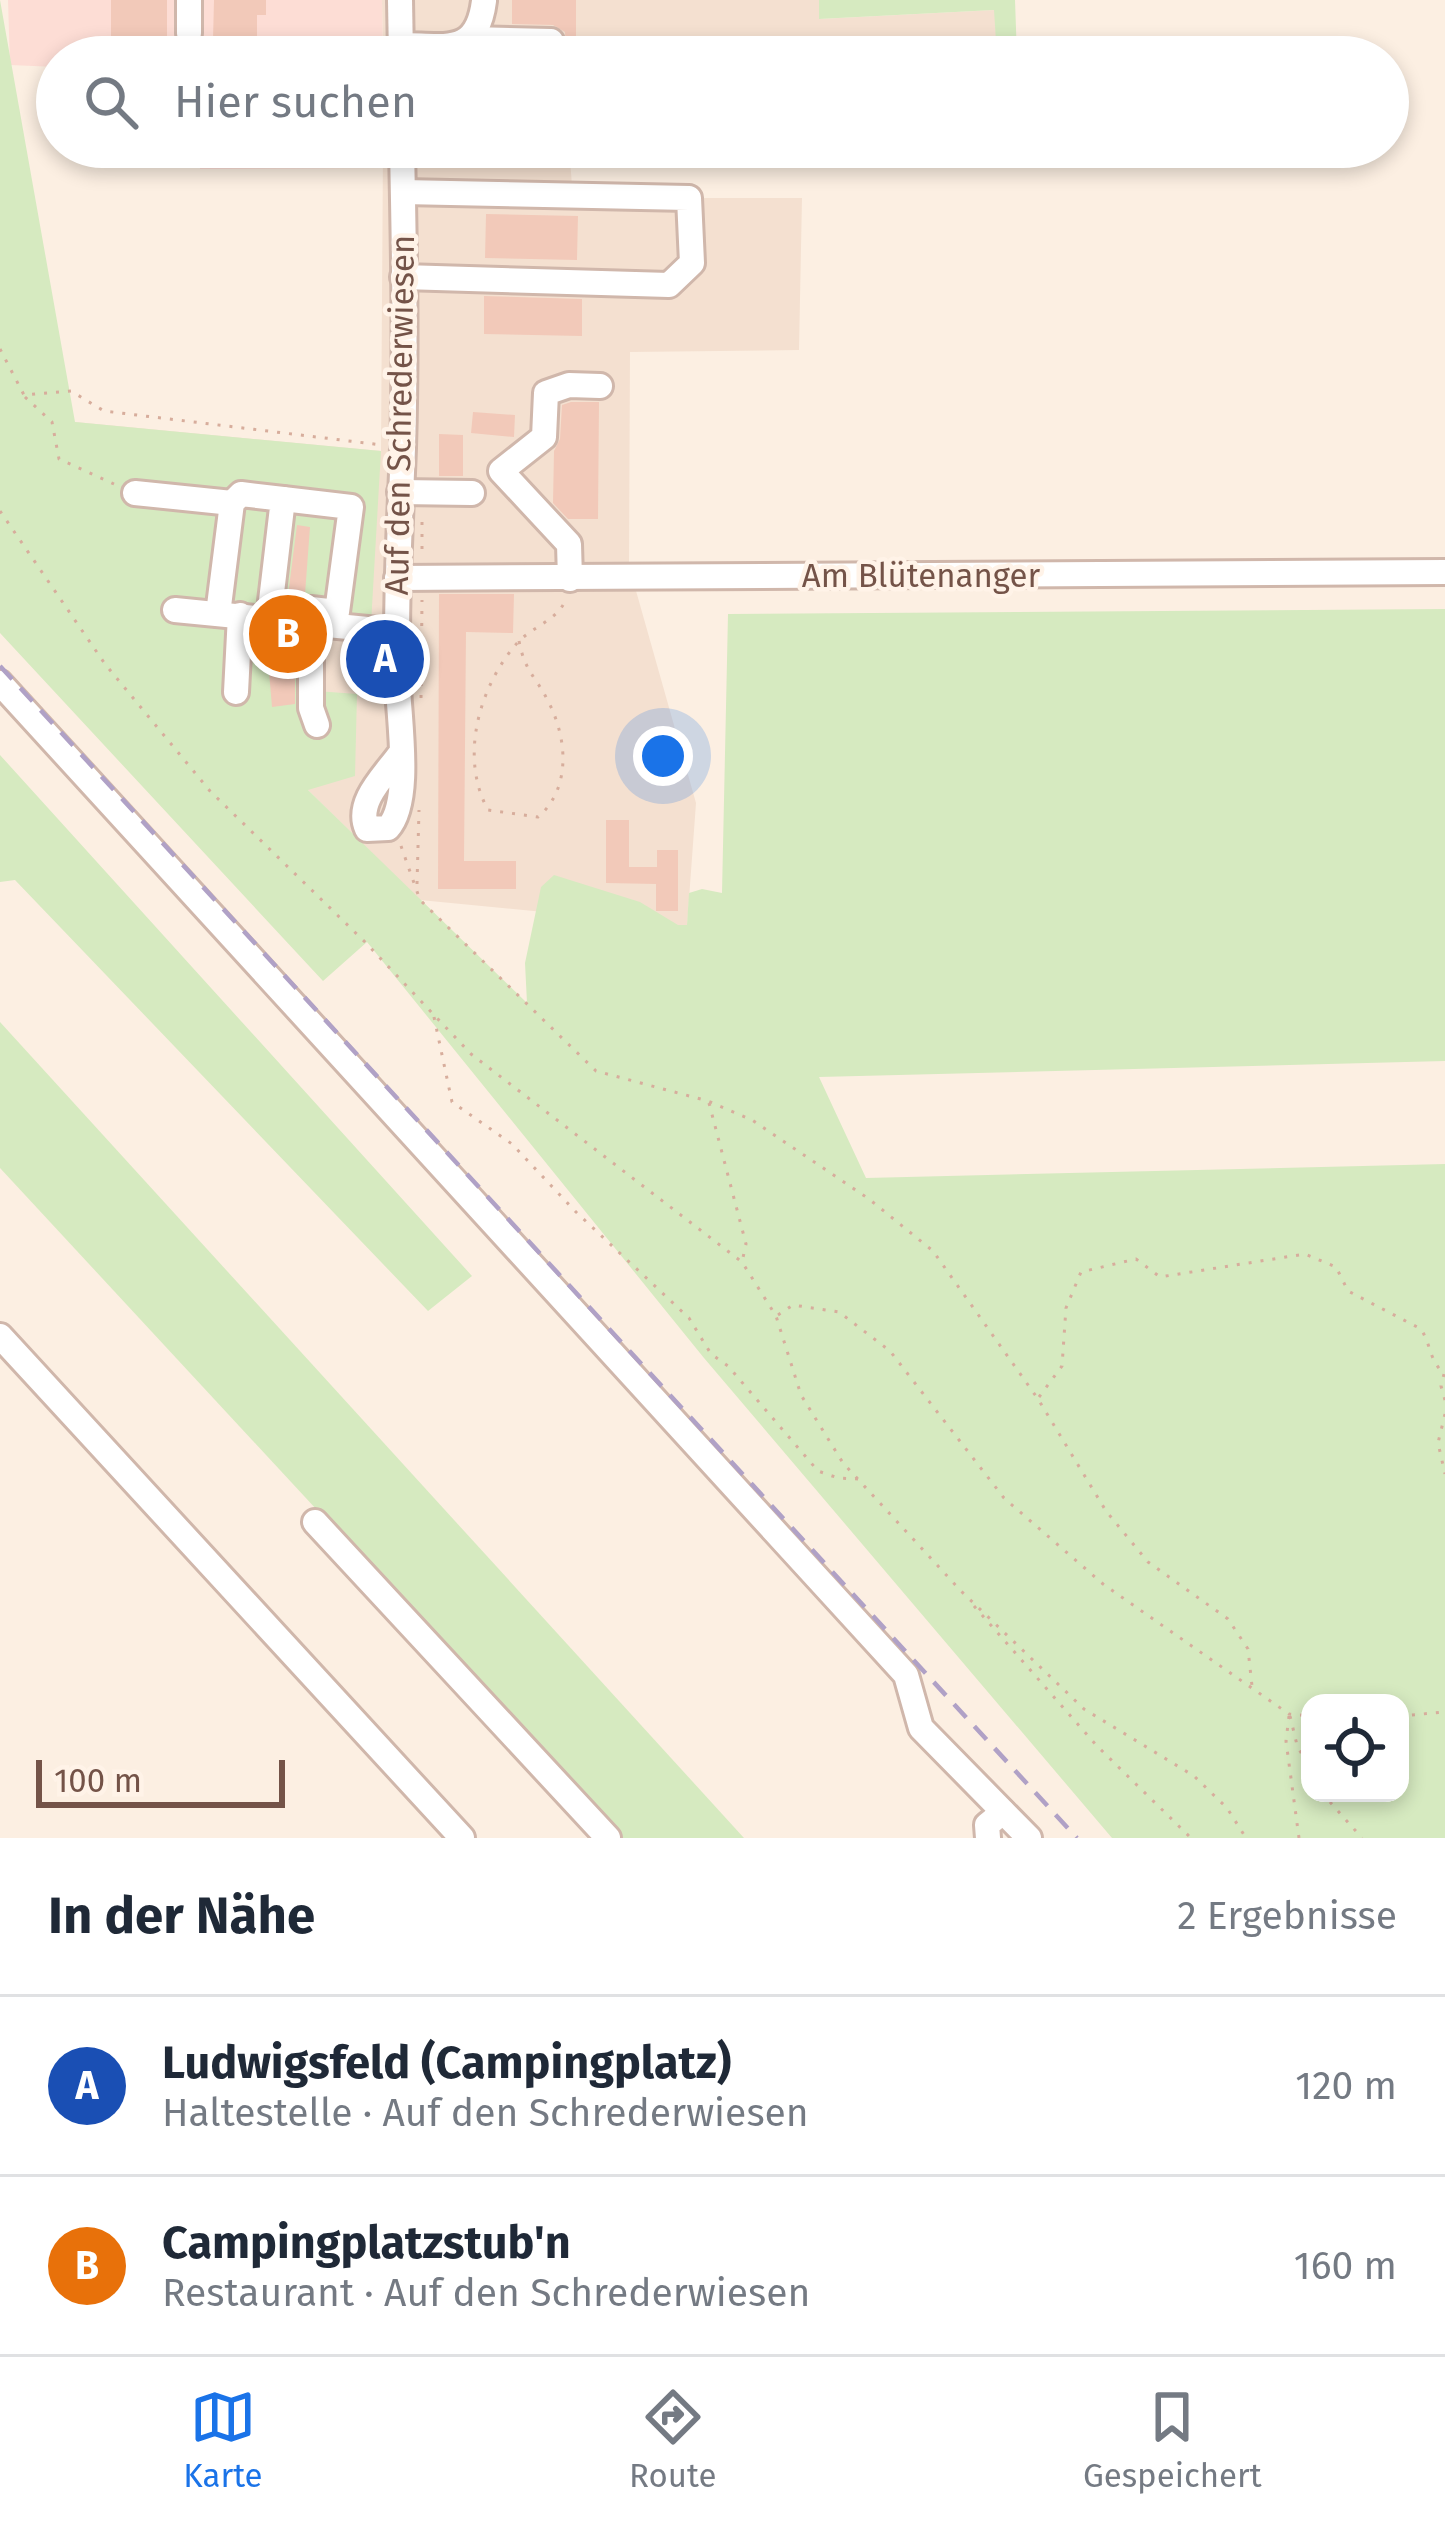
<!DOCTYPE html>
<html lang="de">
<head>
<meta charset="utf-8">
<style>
  :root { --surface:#fff; --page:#f6f6f7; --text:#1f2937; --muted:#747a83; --line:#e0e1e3; --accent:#1a73e8 }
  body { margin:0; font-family:"Fira Sans",sans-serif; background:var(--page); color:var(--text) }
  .controls { position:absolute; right:36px; bottom:36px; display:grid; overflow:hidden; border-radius:24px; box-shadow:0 6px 18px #0003 }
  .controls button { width:108px; height:108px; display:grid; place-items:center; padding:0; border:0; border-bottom:3px solid var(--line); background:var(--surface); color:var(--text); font:60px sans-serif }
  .scale { position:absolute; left:36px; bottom:30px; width:249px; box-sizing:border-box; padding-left:12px; border:6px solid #745348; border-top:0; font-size:33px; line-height:42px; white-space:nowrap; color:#745348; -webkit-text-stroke:9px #fff3e8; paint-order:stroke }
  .you { position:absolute; left:663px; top:756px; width:42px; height:42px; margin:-30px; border:9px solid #fff; border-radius:50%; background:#1a73e8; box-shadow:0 0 0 18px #1a73e833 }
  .badge { display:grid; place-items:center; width:78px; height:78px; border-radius:50%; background:var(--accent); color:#fff; font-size:39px; font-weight:700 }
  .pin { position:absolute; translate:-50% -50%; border:6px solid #fff; box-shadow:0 3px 12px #0006 }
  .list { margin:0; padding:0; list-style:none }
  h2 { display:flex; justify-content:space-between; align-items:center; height:156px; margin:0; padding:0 48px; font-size:51px }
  h2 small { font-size:39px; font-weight:400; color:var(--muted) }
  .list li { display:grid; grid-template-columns:78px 1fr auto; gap:36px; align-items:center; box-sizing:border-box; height:180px; padding:0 48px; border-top:3px solid var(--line) }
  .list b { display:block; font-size:45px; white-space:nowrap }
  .list p { margin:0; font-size:39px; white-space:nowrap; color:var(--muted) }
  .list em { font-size:39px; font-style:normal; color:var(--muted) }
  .icon { flex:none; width:66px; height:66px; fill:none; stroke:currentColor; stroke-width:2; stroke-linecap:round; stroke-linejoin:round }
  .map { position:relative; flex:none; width:1445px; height:1838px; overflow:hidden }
  .search { position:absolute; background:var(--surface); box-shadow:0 6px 18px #0003; left:36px; right:36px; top:36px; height:132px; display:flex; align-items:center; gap:30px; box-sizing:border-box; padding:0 42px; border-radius:66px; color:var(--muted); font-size:45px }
  .sheet { height:516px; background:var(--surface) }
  nav { display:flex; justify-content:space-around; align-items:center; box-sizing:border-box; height:168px; border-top:3px solid var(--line); background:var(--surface); font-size:33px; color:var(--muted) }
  nav a { display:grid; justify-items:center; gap:6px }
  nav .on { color:var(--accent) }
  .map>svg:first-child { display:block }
  .residential { fill:#f4e0d0 }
  .commercial { fill:#fdddd5 }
  .green { fill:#d6eac0; fill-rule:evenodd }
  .building { fill:#f2c9b9 }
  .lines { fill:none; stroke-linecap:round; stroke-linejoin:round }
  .minor-casing { stroke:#d0b7ab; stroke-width:30 }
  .path { stroke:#d7ad9c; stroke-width:3; stroke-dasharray:3 9; stroke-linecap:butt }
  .minor { stroke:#fff; stroke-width:24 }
  .rail { stroke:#b0a1c6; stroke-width:4.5; stroke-dasharray:18 12; stroke-linecap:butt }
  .labels { text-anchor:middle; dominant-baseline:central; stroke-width:9; stroke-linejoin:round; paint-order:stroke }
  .street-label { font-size:33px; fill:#745348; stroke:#fff3e8 }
</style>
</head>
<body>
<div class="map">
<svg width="1445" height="1838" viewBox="0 0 1445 1838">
  <rect width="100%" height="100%" fill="#fcefe2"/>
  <!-- residential -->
  <g class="residential">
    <path d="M382,0H819L820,19L995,10L997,57H383Z"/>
    <path d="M383,147H569L573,198H802L799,350L630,352L629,566L696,803L687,926L420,900L256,739L75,422L381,451Z"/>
  </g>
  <!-- commercial -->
  <g class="commercial">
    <path d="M8,0H382L383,57H57V67L10,65Z"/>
    <path d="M199,147H383V168L200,169Z"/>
  </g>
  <!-- green -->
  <g class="green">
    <path d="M0,0L75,422L381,451L371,624L318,617L316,691L357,694L355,776L308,790L527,1003L525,963L541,887L554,875L640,902L678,925H687L689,893L702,889L722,893L728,614L1445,609V1061L819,1077L866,1178L1445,1164V1838H1112L704,1358L367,942L323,981L0,633ZM1310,1703H1400V1793H1310Z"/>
    <path d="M819,0H1015L1017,57H997L994,10L819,19Z"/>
    <path d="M0,755L472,1276L428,1311L15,880L0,882Z"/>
    <path d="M0,1022L744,1838H621L0,1168Z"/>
  </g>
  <!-- building -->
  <g class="building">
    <rect x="111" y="0" width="56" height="42"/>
    <path d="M214,0H266V15H257V41L213,40Z"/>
    <path d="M512,0H576V42L612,41V57H553L566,49L565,32L553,25L512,24Z"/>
    <path d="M486,214L578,216L577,260L485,258Z"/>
    <path d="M484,296L582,299V336L484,334Z"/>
    <path d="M571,402H599L598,519H568L553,503L554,451L560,439L562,405Z"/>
    <path d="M473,412L515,415L514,437L471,433Z"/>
    <path d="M439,434L463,435V476H439Z"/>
    <path d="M297,525L310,527L305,594L301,596L288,595Z"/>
    <path d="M439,594H514L513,633L466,632L464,861H516V889H438Z"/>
    <path d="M266,636L295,638V704L272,707Z"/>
    <path d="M606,820H629V867H657V850H678V911H656V884L606,883Z"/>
  </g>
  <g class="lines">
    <defs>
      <g id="minor">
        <path d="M189,0V33"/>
        <path d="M400,0L401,57"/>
        <path d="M471,39L551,41"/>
        <path d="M400,45C445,45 477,57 484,1"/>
        <path d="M326,52L401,53"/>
        <path d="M403,277L669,285L692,263L689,198L403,192"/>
        <path d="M400,492L472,493"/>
        <path d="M135,493L232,503"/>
        <path d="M283,499L351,507L337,612L311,609"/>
        <path d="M397,578L1445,572"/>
        <path d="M570,579L569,544L501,471L544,437L546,393L569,385L600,386"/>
        <path d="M175,610L398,632"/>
        <path d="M218,614L232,503L241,494L283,499L269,618"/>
        <path d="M311,621V708L317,725"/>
        <path d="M0,683L906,1675L921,1728L1029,1838"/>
        <path d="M236,692L240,615"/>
        <path d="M400,754C385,775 355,802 367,829L388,828C412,802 399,721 398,686C395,606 400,527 403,448C406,348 404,247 402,147"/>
        <path d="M0,1336L462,1838"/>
        <path d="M315,1522L608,1838"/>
        <path d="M988,1838L987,1825L1003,1812"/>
      </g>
    </defs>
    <!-- minor casing -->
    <use href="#minor" class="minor-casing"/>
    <!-- path -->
    <g class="path">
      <path d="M0,349L24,395L71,391L104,411L382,445"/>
      <path d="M25,397L52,422L59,459L114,484"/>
      <path d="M0,511L105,664L210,791L365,942L471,1054L742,1262L776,1316L801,1395L843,1463L961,1591L1084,1709L1194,1776L1227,1808L1246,1838"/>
      <path d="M422,522V554"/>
      <path d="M519,641C525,672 535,675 548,701C568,739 571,789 538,817L488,810C459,757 479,686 518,642C532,627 560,619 566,598"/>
      <path d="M421,698L422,600"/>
      <path d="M401,846L420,900L596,1071L708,1101L752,1120L869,1199L933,1251L1038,1399L1106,1511L1148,1562L1228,1619L1248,1649L1252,1686"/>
      <path d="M417,884L419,810"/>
      <path d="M434,1017L452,1102L512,1144L576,1212L689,1318L711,1354L728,1366L818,1471L838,1478L858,1479"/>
      <path d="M709,1103L746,1244L742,1262"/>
      <path d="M778,1315L793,1305L839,1312L890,1351L1004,1498L1103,1584L1289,1714L1310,1716"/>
      <path d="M1444,1374L1441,1386L1445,1400"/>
      <path d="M1039,1397L1062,1366L1066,1308L1081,1272L1136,1259L1160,1277L1305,1254L1336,1267L1348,1291L1421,1329C1432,1347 1428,1358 1445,1375"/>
      <path d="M1445,1414L1438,1443L1445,1474"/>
      <path d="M974,1606L1097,1746L1191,1838"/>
      <path d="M1289,1716L1286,1741L1299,1838"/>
      <path d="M1290,1716L1297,1745L1310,1770"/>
      <path d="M1400,1716L1445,1712"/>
      <path d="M1322,1793L1362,1838"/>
    </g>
    <!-- minor -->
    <use href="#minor" class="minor"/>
    <!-- rail -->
    <path class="rail" d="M0,666L1077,1838"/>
  </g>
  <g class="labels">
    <!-- street labels -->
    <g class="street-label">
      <text transform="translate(400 415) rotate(-89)">Auf den Schrederwiesen</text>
      <text x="921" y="576">Am Blütenanger</text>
    </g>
  </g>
</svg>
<div class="controls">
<button><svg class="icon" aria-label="locate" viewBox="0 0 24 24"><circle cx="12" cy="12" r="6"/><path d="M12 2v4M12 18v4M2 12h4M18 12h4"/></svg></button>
</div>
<div class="scale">100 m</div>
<div class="you"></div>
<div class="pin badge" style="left:385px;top:659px;background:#1a4fb4">A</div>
<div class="pin badge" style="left:288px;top:634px;background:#e8710a">B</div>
<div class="search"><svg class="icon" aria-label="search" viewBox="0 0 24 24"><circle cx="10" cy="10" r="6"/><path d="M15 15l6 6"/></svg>Hier suchen</div>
</div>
<section class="sheet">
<h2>In der Nähe<small>2 Ergebnisse</small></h2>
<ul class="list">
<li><span class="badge" style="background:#1a4fb4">A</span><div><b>Ludwigsfeld (Campingplatz)</b><p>Haltestelle · Auf den Schrederwiesen</p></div><em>120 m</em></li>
<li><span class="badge" style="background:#e8710a">B</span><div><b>Campingplatzstub'n</b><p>Restaurant · Auf den Schrederwiesen</p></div><em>160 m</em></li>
</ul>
</section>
<nav>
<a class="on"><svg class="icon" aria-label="map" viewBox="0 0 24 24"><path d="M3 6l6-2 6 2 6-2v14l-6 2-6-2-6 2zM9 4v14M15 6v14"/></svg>Karte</a>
<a><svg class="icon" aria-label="directions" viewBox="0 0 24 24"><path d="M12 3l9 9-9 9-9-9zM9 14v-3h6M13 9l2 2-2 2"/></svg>Route</a>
<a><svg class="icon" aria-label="saved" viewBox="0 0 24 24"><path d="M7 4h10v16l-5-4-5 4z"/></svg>Gespeichert</a>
</nav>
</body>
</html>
